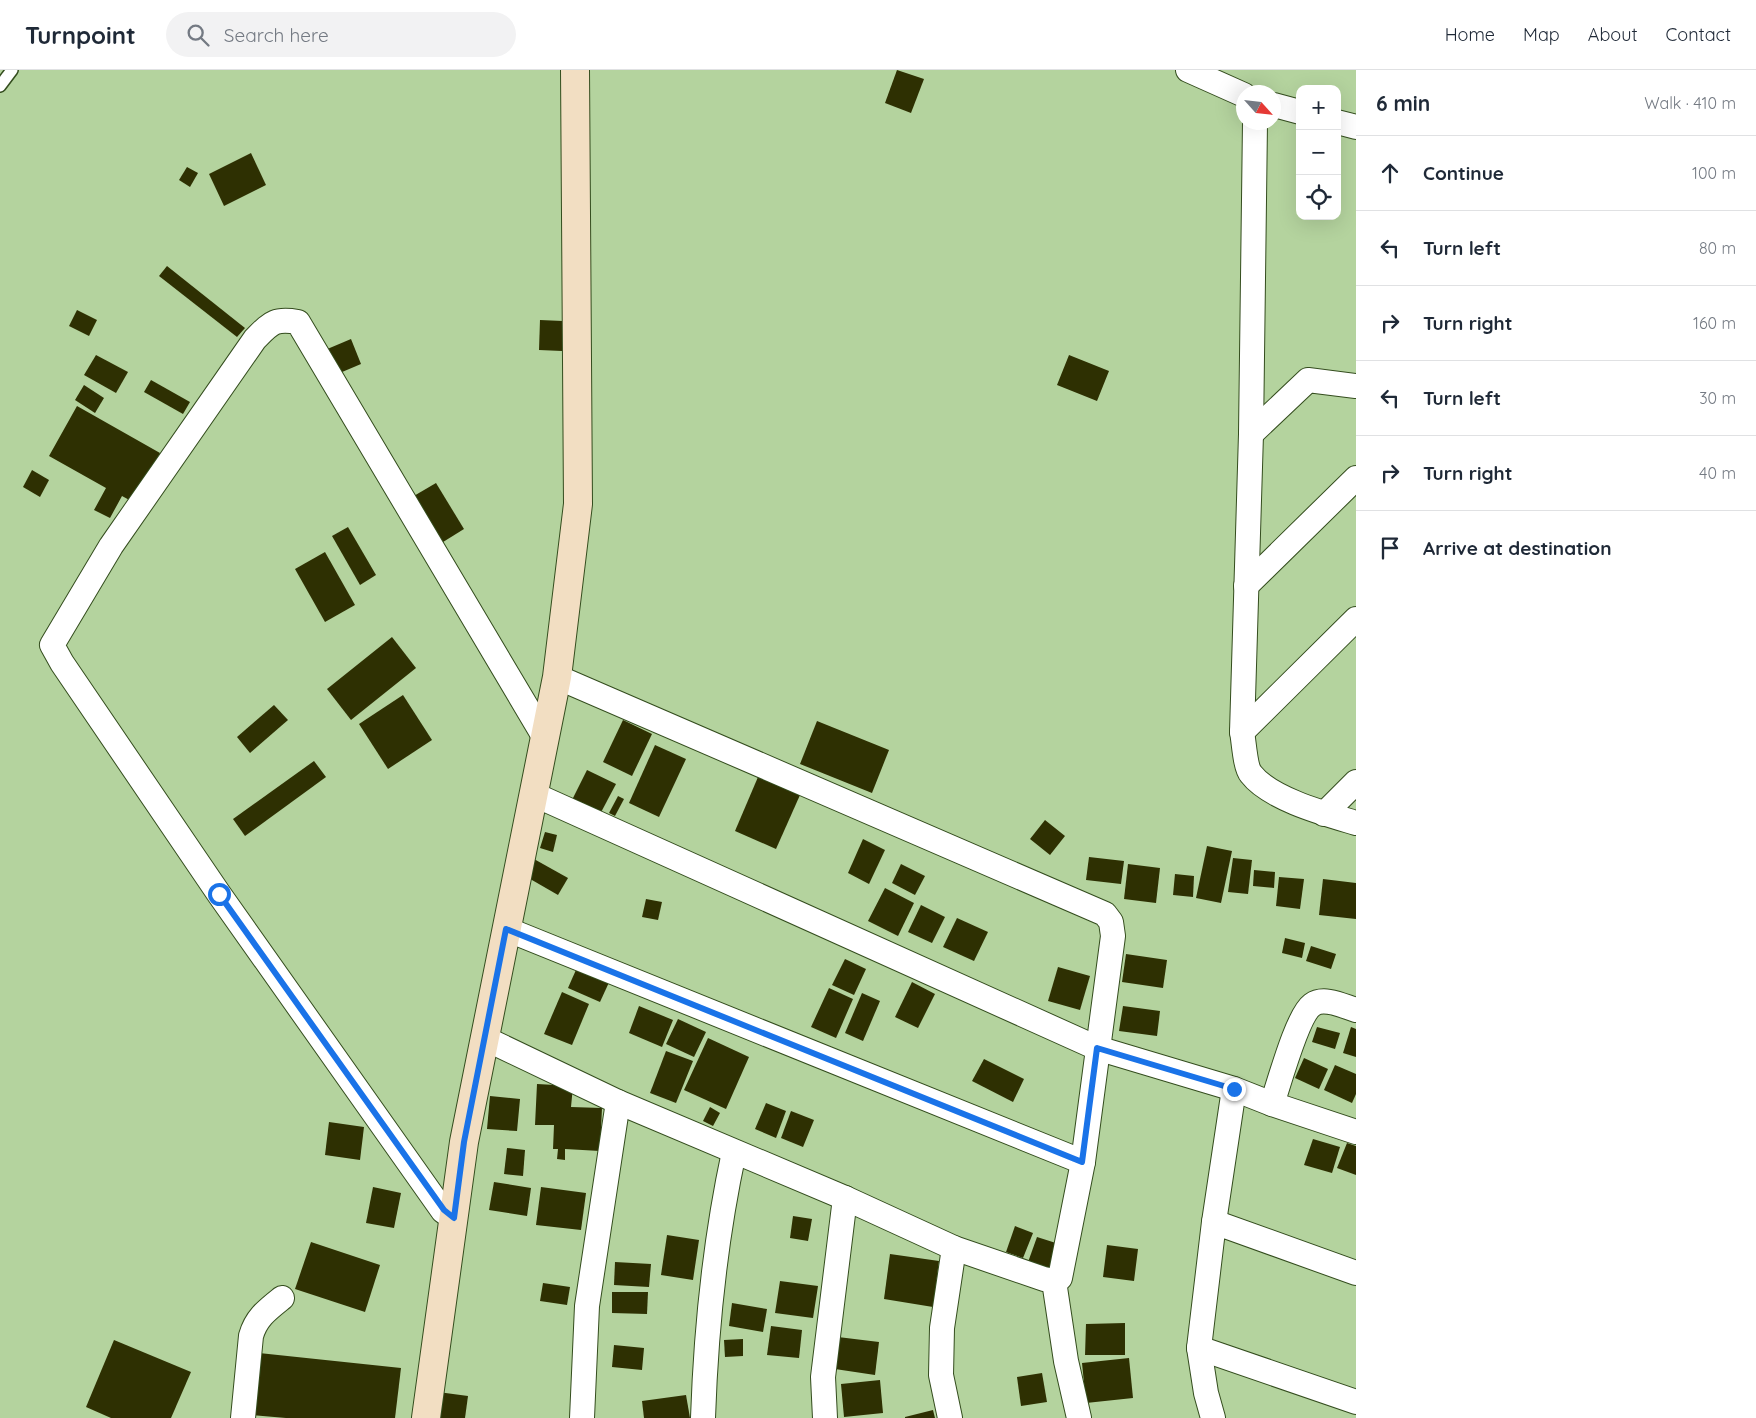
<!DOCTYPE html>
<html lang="en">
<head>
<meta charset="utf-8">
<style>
  :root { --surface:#fff; --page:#f2f2f3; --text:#1f2937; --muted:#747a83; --line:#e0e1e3 }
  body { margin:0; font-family:Quicksand,sans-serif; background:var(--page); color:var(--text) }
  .controls { position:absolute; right:15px; top:15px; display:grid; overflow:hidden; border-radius:10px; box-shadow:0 5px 20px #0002 }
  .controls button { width:45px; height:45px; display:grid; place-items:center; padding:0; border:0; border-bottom:1px solid var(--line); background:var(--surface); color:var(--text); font:25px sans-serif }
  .compass { position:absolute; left:1236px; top:15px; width:45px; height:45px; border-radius:50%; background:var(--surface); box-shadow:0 5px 20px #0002; rotate:117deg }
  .stop { position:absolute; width:15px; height:15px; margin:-11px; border:4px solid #1a73e8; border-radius:50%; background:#fff }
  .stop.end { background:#1a73e8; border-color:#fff; box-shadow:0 1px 5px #0008 }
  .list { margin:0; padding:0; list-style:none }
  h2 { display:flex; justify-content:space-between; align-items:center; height:65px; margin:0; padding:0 20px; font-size:21px }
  h2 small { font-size:16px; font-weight:400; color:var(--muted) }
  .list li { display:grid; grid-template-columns:32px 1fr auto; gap:15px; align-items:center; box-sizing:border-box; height:75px; padding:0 20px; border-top:1px solid var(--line) }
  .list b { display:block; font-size:19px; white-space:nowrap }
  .list em { font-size:16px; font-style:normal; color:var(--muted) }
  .icon { flex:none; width:28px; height:28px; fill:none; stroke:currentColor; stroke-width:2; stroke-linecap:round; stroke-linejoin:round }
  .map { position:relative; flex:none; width:1356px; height:1348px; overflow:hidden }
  header { display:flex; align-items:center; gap:30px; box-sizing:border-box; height:70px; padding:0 25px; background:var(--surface); border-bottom:1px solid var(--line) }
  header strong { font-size:24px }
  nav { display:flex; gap:28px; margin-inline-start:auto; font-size:18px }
  .search { width:350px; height:45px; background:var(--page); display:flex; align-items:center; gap:12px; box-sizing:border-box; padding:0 18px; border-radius:28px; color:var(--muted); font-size:19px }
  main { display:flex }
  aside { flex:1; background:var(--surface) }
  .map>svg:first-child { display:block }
  .building { fill:#2e3002 }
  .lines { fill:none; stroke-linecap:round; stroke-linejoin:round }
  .lane-casing { stroke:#344d1e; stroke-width:14 }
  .street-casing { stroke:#344d1e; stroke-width:26 }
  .secondary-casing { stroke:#344d1e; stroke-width:30 }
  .lane { stroke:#fff; stroke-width:11 }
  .street { stroke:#fff; stroke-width:24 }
  .secondary { stroke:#f2dec2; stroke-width:28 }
  .route { stroke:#1a73e8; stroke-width:6 }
</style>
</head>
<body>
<header>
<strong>Turnpoint</strong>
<div class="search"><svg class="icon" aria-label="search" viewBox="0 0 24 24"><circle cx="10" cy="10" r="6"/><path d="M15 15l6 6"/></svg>Search here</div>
<nav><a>Home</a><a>Map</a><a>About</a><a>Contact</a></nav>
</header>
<main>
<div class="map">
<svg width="1356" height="1348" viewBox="0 0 1356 1348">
  <rect width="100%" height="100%" fill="#b4d39e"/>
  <!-- building -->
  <g class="building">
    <path d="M897,0L924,9L911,43L885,33Z"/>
    <path d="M251,83L266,115L224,136L209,104Z"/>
    <path d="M187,97L198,103L190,117L179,110Z"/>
    <path d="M167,196L245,258L237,267L159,206Z"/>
    <path d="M77,240L97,250L89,266L69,256Z"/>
    <path d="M540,250L563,251L562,281L539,280Z"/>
    <path d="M351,269L361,294L335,305L325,280Z"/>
    <path d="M96,285L128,302L116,323L84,305Z"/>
    <path d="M1069,285L1109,301L1097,331L1057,315Z"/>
    <path d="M151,310L190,332L183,344L144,322Z"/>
    <path d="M84,315L104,328L95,343L75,330Z"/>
    <path d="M77,336L160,383L133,432L122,426L110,448L94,440L106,418L49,386Z"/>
    <path d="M32,400L49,410L40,427L23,417Z"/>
    <path d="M436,413L464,459L435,477L407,430Z"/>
    <path d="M348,457L376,505L360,515L332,466Z"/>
    <path d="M325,482L355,535L325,552L295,499Z"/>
    <path d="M392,567L416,598L351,650L327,619Z"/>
    <path d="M403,625L432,670L388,699L359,654Z"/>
    <path d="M274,635L288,650L250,683L237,667Z"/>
    <path d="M623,650L652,664L632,706L603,692Z"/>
    <path d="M817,651L889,680L872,723L800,694Z"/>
    <path d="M655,675L686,689L659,747L629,733Z"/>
    <path d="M314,691L326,707L245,766L233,749Z"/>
    <path d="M587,700L616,714L598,748L570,734Z"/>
    <path d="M758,707L800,725L776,779L735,761Z"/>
    <path d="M618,726L624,729L615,746L609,743Z"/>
    <path d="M1045,750L1065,766L1050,785L1030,769Z"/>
    <path d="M545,762L557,765L553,782L540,778Z"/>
    <path d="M863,769L885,780L869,814L848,803Z"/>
    <path d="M1207,776L1232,781L1221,833L1196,828Z"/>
    <path d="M1089,787L1124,791L1121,814L1086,810Z"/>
    <path d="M1233,788L1252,790L1248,824L1228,822Z"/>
    <path d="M534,789L568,808L558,825L525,806Z"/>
    <path d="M901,794L925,806L915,825L892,813Z"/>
    <path d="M1128,794L1160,798L1156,833L1124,829Z"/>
    <path d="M1254,800L1275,802L1274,818L1253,816Z"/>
    <path d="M1175,804L1194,806L1193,827L1173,825Z"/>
    <path d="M1279,807L1304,809L1300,839L1276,836Z"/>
    <path d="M1323,809L1356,813V849L1319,845Z"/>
    <path d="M885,818L914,833L898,866L868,851Z"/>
    <path d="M646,829L662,832L658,850L642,847Z"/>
    <path d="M921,835L945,847L932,873L908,862Z"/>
    <path d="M957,848L988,862L974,891L943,877Z"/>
    <path d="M1285,868L1305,873L1302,888L1282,883Z"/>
    <path d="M1311,876L1336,884L1331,899L1306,891Z"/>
    <path d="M1126,884L1167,890L1163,918L1122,912Z"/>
    <path d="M845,889L866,899L854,925L832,915Z"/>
    <path d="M579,893L611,908L600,932L568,918Z"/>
    <path d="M1058,897L1090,906L1080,940L1048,931Z"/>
    <path d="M912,912L935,924L918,958L895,947Z"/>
    <path d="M829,918L853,929L836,968L811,957Z"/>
    <path d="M562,922L589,934L572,975L544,964Z"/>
    <path d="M862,923L880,931L863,971L845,963Z"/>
    <path d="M639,936L673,950L662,977L629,963Z"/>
    <path d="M1123,936L1160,941L1157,966L1119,961Z"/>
    <path d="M678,949L706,962L694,987L666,974Z"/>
    <path d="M1317,957L1340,963L1335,979L1312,972Z"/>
    <path d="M1351,957L1356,959V987L1343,983Z"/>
    <path d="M708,968L749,987L726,1039L684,1020Z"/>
    <path d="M666,981L693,991L676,1033L650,1023Z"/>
    <path d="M1304,988L1328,999L1319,1019L1295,1008Z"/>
    <path d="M984,989L1024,1009L1013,1032L972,1011Z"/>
    <path d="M1335,995L1356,1004V1024L1352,1033L1324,1020Z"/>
    <path d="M537,1014L573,1016L571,1037L602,1038L600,1081L565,1079V1090L557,1089L558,1079H553L554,1055H535Z"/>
    <path d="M490,1026L520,1029L517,1061L487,1059Z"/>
    <path d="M766,1033L786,1041L776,1068L755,1059Z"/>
    <path d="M710,1037L720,1043L713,1056L703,1051Z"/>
    <path d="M791,1041L814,1050L803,1077L781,1068Z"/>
    <path d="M329,1052L364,1057L360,1090L325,1085Z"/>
    <path d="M1313,1069L1340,1077L1332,1103L1304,1095Z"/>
    <path d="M1347,1073L1356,1076V1105L1337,1098Z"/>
    <path d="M507,1078L525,1080L523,1106L504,1104Z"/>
    <path d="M494,1112L531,1118L527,1146L489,1140Z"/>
    <path d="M373,1117L401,1123L394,1158L366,1153Z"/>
    <path d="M541,1117L586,1123L581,1160L536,1155Z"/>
    <path d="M793,1146L812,1149L808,1171L790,1168Z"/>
    <path d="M1015,1156L1033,1163L1023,1188L1006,1182Z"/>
    <path d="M667,1165L699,1170L693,1210L661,1205Z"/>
    <path d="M1037,1167L1059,1174L1049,1203L1027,1195Z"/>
    <path d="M311,1172L380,1195L365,1242L295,1219Z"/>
    <path d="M1107,1175L1138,1179L1134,1211L1103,1207Z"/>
    <path d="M890,1184L939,1191L933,1237L884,1229Z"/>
    <path d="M615,1192L651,1194L649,1217L614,1215Z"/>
    <path d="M780,1211L818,1216L813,1248L775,1243Z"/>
    <path d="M543,1213L570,1217L567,1235L540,1231Z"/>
    <path d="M612,1222H648L647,1244L612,1243Z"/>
    <path d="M732,1233L767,1239L763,1262L729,1256Z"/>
    <path d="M1125,1253V1285H1085L1086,1254Z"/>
    <path d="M771,1256L802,1260L799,1288L767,1285Z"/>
    <path d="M838,1267L879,1272L875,1305L835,1299Z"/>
    <path d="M743,1269V1286L725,1287L724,1270Z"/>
    <path d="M114,1270L191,1302L171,1348H111L86,1337Z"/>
    <path d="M614,1275L644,1278L642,1300L612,1297Z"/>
    <path d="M259,1283L401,1298L395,1348H286L252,1345Z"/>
    <path d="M1129,1288L1133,1328L1086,1333L1082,1293Z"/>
    <path d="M1042,1303L1047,1332L1021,1336L1017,1307Z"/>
    <path d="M880,1310L883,1343L844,1347L841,1314Z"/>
    <path d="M438,1322L468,1326L465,1348H434Z"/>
    <path d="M686,1325L690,1348H644L642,1331Z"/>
    <path d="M933,1340L935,1348H905V1347Z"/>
  </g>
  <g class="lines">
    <defs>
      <path id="lane" d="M0,16L12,0"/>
      <g id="street">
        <path d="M1188,0L1244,25"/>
        <path d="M1274,35L1300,42"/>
        <path d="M1255,52L1251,364L1242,662C1244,672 1245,697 1251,704C1270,729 1326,744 1356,753"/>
        <path d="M1337,52L1356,57"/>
        <path d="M1251,364L1308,310L1356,316"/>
        <path d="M1246,516L1356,408"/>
        <path d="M1242,662L1356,549"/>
        <path d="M533,724L1097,978L1234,1019L1272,1034L1356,1062"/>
        <path d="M1324,744L1356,712"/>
        <path d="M506,859L1083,1092"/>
        <path d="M484,968L618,1032L845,1128L954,1178L1044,1209L1054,1211L1060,1208L1083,1092L1113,866L1111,852L1105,844L557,607"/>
        <path d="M1272,1034C1279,1014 1297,946 1312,935C1324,926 1343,936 1356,940"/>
        <path d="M453,1148L443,1141L219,824L62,593L52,575L111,476L255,269C271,253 274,248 298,252L545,668"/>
        <path d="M1214,1152L1234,1019"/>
        <path d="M1054,1211L1066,1291L1079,1348"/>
        <path d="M1199,1278L1356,1332"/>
        <path d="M243,1348L251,1266C256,1248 267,1240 282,1228"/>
        <path d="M582,1348L587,1236L618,1032"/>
        <path d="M703,1348C706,1258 715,1170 734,1082"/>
        <path d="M825,1348L823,1307L845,1128"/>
        <path d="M950,1348L941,1305L942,1258L954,1178"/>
        <path d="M1213,1348L1206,1323L1199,1278L1214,1152L1356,1203"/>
      </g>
      <path id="secondary" d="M426,1348L464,1072L557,607L578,434L575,0"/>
    </defs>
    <!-- lane casing -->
    <use href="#lane" class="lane-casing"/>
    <!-- street casing -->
    <use href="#street" class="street-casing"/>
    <!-- secondary casing -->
    <use href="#secondary" class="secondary-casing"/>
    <!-- lane -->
    <use href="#lane" class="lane"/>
    <!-- street -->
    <use href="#street" class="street"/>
    <!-- secondary -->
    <use href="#secondary" class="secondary"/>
  </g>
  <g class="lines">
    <!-- route -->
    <path class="route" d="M219,824L444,1140L454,1148L464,1072L506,859L1082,1092L1097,978L1234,1019"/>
  </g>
</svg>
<div class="controls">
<button>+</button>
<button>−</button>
<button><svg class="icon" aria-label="locate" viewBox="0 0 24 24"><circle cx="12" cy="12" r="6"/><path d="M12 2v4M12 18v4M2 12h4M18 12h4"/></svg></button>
</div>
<svg class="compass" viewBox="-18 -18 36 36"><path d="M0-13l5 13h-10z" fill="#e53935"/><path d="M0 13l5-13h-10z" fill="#747a83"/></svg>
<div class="stop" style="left:219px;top:824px"></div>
<div class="stop end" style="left:1234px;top:1019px"></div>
</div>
<aside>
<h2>6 min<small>Walk · 410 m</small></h2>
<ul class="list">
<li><svg class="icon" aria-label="ahead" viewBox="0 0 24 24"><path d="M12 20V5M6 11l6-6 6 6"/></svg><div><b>Continue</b></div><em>100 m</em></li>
<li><svg class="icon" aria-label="left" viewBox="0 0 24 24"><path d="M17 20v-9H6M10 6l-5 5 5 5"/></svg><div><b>Turn left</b></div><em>80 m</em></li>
<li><svg class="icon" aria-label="right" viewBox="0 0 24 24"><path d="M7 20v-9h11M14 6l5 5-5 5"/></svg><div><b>Turn right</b></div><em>160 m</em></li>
<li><svg class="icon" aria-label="left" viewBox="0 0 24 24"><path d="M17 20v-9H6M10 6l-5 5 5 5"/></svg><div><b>Turn left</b></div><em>30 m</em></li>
<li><svg class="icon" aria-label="right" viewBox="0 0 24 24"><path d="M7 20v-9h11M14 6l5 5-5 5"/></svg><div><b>Turn right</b></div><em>40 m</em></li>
<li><svg class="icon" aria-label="arrive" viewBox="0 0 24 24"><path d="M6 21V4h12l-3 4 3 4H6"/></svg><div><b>Arrive at destination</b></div></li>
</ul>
</aside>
</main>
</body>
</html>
